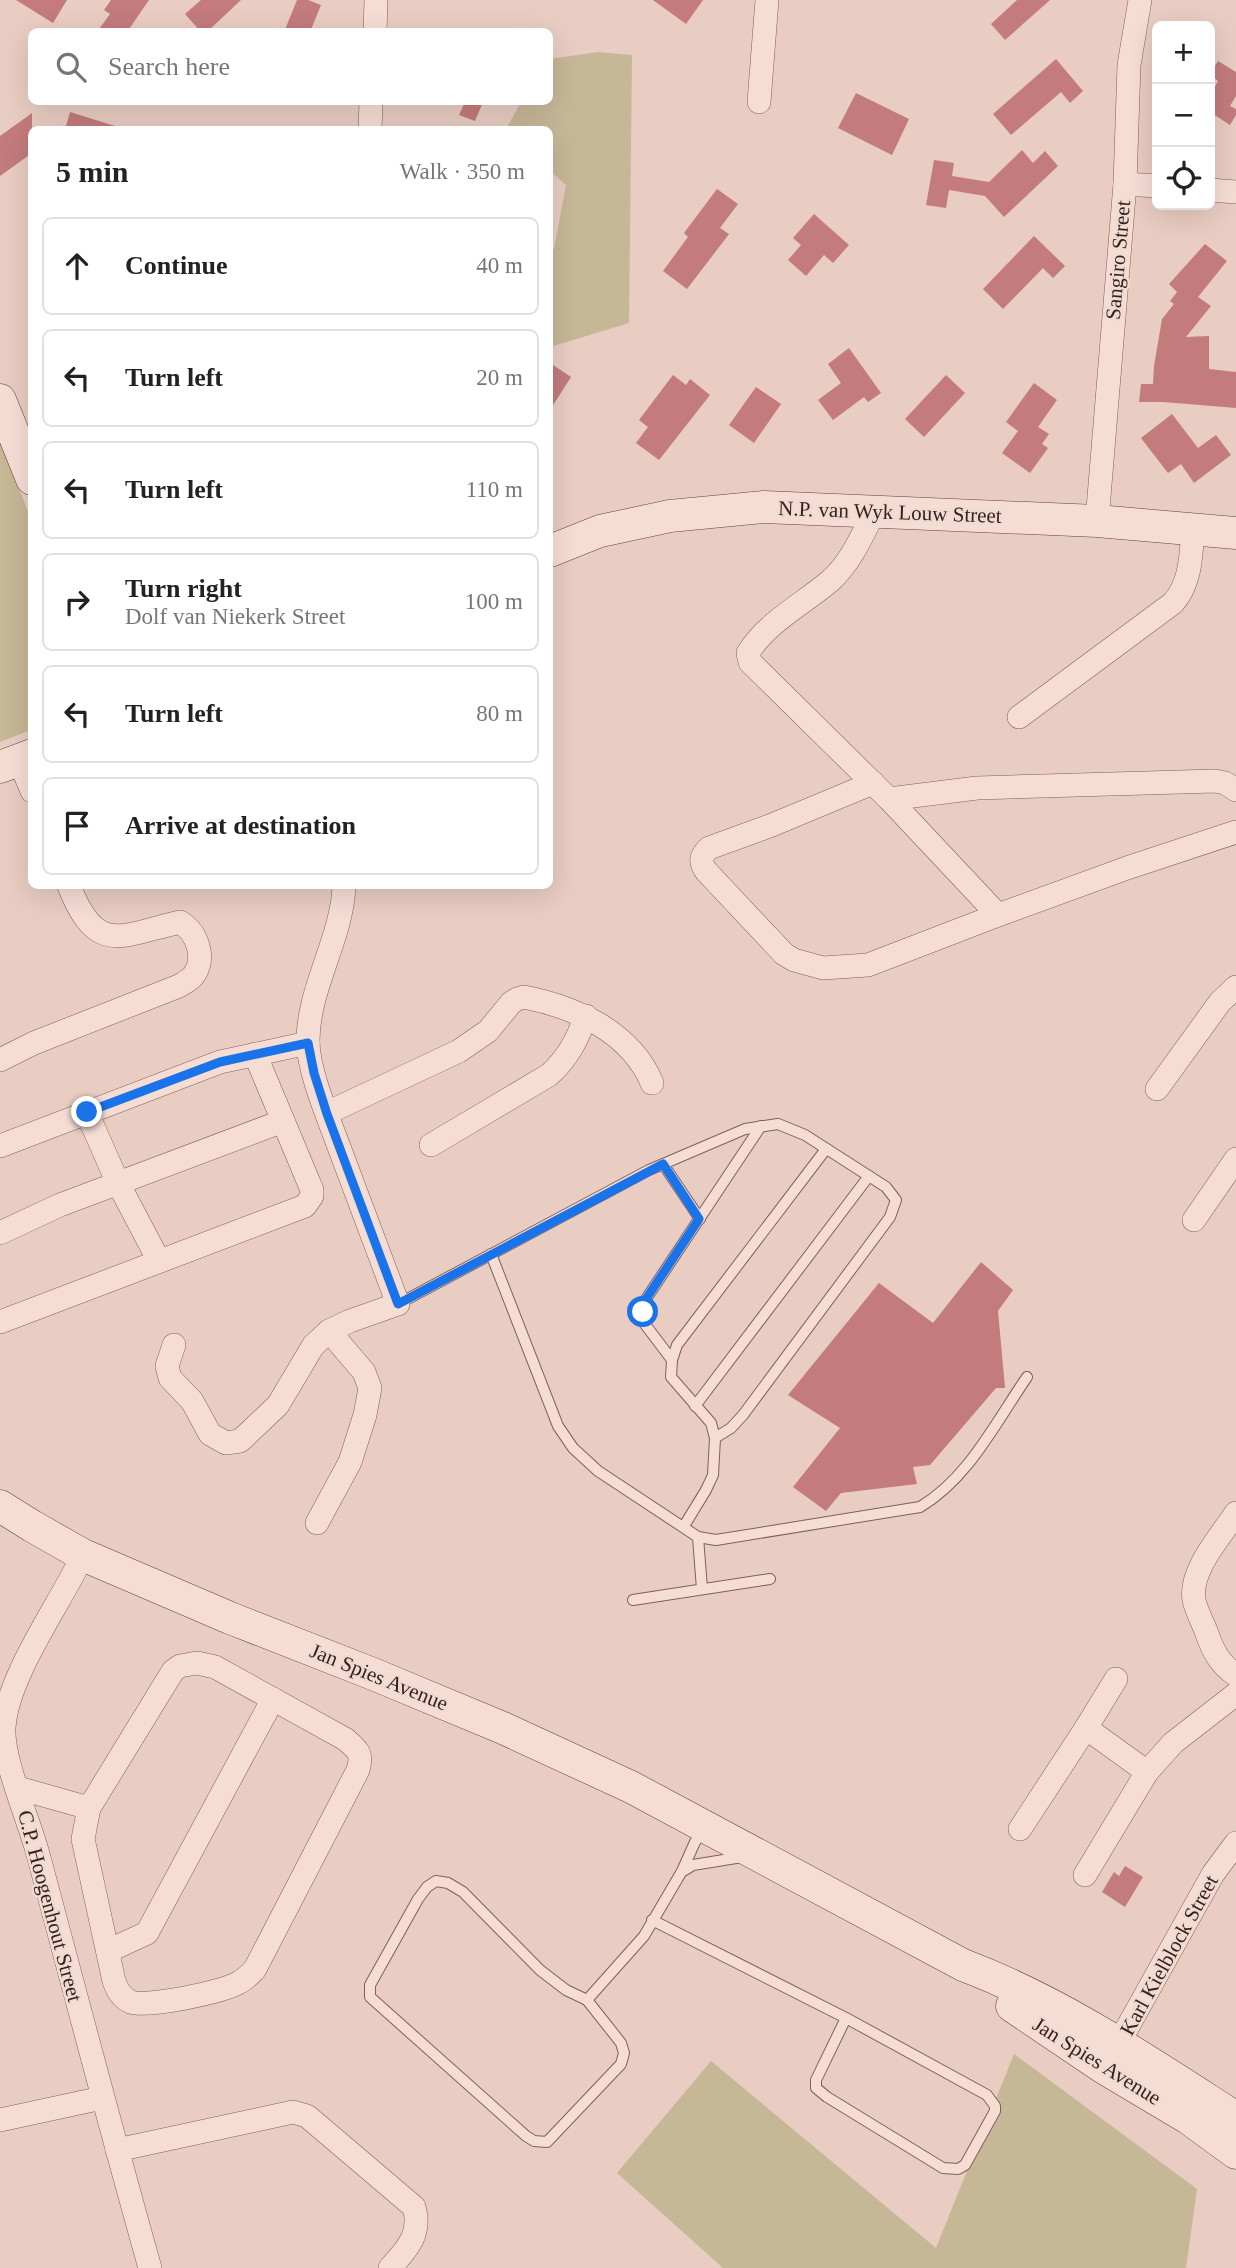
<!DOCTYPE html>
<html lang="en">
<head>
<meta charset="utf-8">
<style>
  :root { --surface:#fff; --page:#f2f2f2; --text:#222; --muted:#767676; --line:#e0e0e0 }
  body { margin:0; font-family:"Times New Roman",serif; background:var(--page); color:var(--text) }
  .controls { position:absolute; right:21px; top:21px; display:grid; overflow:hidden; border-radius:10px; box-shadow:0 7px 28px #0002 }
  .controls button { width:63px; height:63px; display:grid; place-items:center; padding:0; border:0; border-bottom:2px solid var(--line); background:var(--surface); color:var(--text); font:35px sans-serif }
  .stop { position:absolute; width:21px; height:21px; margin:-16px; border:5px solid #1a73e8; border-radius:50%; background:#fff }
  .stop.end { background:#1a73e8; border-color:#fff; box-shadow:0 2px 7px #0008 }
  .list { margin:0; padding:0; list-style:none }
  h2 { display:flex; justify-content:space-between; align-items:center; height:91px; margin:0; padding:0 28px; font-size:30px }
  h2 small { font-size:23px; font-weight:400; color:var(--muted) }
  .list li { display:grid; grid-template-columns:46px 1fr auto; gap:21px; align-items:center; box-sizing:border-box; height:98px; margin:0 14px 14px; padding:0 14px; border:2px solid var(--line); border-radius:10px }
  .list b { display:block; font-size:26px; white-space:nowrap }
  .list p { margin:0; font-size:23px; white-space:nowrap; color:var(--muted) }
  .list em { font-size:23px; font-style:normal; color:var(--muted) }
  .icon { flex:none; width:38px; height:38px; fill:none; stroke:currentColor; stroke-width:2; stroke-linecap:round; stroke-linejoin:round }
  .map { position:relative; flex:none; width:1236px; height:2268px; overflow:hidden }
  .search { position:absolute; background:var(--surface); box-shadow:0 7px 28px #0002; left:28px; top:28px; width:525px; height:77px; display:flex; align-items:center; gap:18px; box-sizing:border-box; padding:0 24px; border-radius:10px; color:var(--muted); font-size:26px }
  .panel { position:absolute; background:var(--surface); box-shadow:0 7px 28px #0002; left:28px; top:126px; width:525px; height:763px; border-radius:10px }
  .map>svg:first-child { display:block }
  .green { fill:#c6b797 }
  .building { fill:#c37b7c }
  .lines { fill:none; stroke-linecap:round; stroke-linejoin:round }
  .lane-casing { stroke:#815f5b; stroke-width:12 }
  .street-casing { stroke:#815f5b; stroke-width:24 }
  .secondary-casing { stroke:#62413e; stroke-width:33 }
  .lane { stroke:#f5ddd4; stroke-width:10 }
  .street { stroke:#f5ddd4; stroke-width:23 }
  .secondary { stroke:#f5ddd4; stroke-width:32 }
  .route { stroke:#1a73e8; stroke-width:9 }
  .labels { text-anchor:middle; dominant-baseline:central; stroke-width:5; stroke-linejoin:round; paint-order:stroke }
  .street-label { font-size:21px; fill:#321f1e; stroke:#f1dad0 }
</style>
</head>
<body>
<div class="map">
<svg width="1236" height="2268" viewBox="0 0 1236 2268">
  <rect width="100%" height="100%" fill="#e9ccc2"/>
  <!-- green -->
  <g class="green">
    <path d="M598,52L632,55L629,323L550,347V249H554L566,185L550,171V130L506,129L521,102H550V59Z"/>
    <path d="M0,439L32,522L31,730L0,742Z"/>
    <path d="M1014,2054L1197,2189L1186,2268H723L617,2173L711,2061L936,2248Z"/>
  </g>
  <!-- building -->
  <g class="building">
    <path d="M16,0H67L53,23Z"/>
    <path d="M111,0H149L127,32H97L110,14L104,10Z"/>
    <path d="M201,0H241L207,32H201L185,14Z"/>
    <path d="M297,0H308L321,5L310,32H284Z"/>
    <path d="M653,0H703L686,24Z"/>
    <path d="M1017,0H1050L1005,40L991,24Z"/>
    <path d="M1056,59L1083,91L1070,103L1061,92L1011,135L993,114Z"/>
    <path d="M1218,61L1236,72V96L1230,106L1236,109V115L1230,125L1210,112V95L1218,81L1210,74Z"/>
    <path d="M856,93L909,119L892,155L838,128Z"/>
    <path d="M465,102H483L475,121L459,115Z"/>
    <path d="M70,112L115,126V130H65Z"/>
    <path d="M32,113V153L0,176V136Z"/>
    <path d="M1022,150L1033,163L1045,151L1058,166L1004,217L985,196L949,190L946,208L926,205L934,160L954,163L952,176L989,182Z"/>
    <path d="M717,189L738,204L720,228L729,234L687,289L663,271L688,237L684,233Z"/>
    <path d="M814,214L849,245L833,263L824,255L806,276L788,260L801,245L793,238Z"/>
    <path d="M1034,236L1065,266L1053,278L1043,268L1003,309L983,289Z"/>
    <path d="M1205,244L1227,261L1198,297L1211,306L1186,337L1209,336V369L1236,372V408L1163,402H1139L1141,384H1153L1154,366L1162,319L1174,304L1170,301L1177,292L1169,284Z"/>
    <path d="M849,348L881,393L868,402L864,397L833,420L818,400L841,383L828,364Z"/>
    <path d="M550,363L571,377L550,410Z"/>
    <path d="M673,375L686,385L690,379L710,395L659,460L636,443L648,427L639,420Z"/>
    <path d="M946,375L965,393L924,437L905,419Z"/>
    <path d="M1034,383L1057,400L1038,427L1049,434L1042,444L1048,448L1030,473L1002,453L1018,431L1006,422Z"/>
    <path d="M756,387L781,404L754,443L729,425Z"/>
    <path d="M1172,414L1198,448L1216,435L1231,455L1194,483L1181,464L1168,473L1141,438Z"/>
    <path d="M981,1262L1013,1290L998,1311L1005,1388H996L930,1465L913,1467L917,1484L841,1493L826,1511L793,1487L840,1428L788,1395L879,1283L933,1323Z"/>
    <path d="M1125,1866L1143,1877L1125,1907L1102,1892L1114,1872L1119,1876Z"/>
  </g>
  <g class="lines">
    <defs>
      <g id="lane">
        <path d="M663,1164L700,1219"/>
        <path d="M491,1254L558,1426L573,1448L598,1471L698,1537L716,1540L920,1507C968,1479 996,1422 1027,1377"/>
        <path d="M398,1304L649,1170L745,1129L778,1124L805,1135L886,1187L896,1200L890,1217L743,1415L731,1428L715,1438"/>
        <path d="M672,1360L644,1323L643,1313L646,1299L761,1126"/>
        <path d="M695,1406L869,1176"/>
        <path d="M684,1526L706,1490L713,1475L715,1438L711,1423L671,1377L672,1360L677,1345L826,1149"/>
        <path d="M698,1537L702,1589"/>
        <path d="M633,1600L770,1579"/>
        <path d="M683,1871L693,1865L742,1857"/>
        <path d="M436,1881L448,1883L463,1892L540,1970L566,1990L587,2000L621,2043L624,2053L621,2064L547,2142L534,2141L526,2136L370,1997V1985L418,1899L427,1887Z"/>
        <path d="M652,1920L846,2018L987,2095L995,2106V2111L965,2165L958,2169L943,2168L827,2097L816,2088V2080L846,2018"/>
        <path d="M587,2000L644,1936L682,1871L695,1842L705,1828"/>
      </g>
      <g id="street">
        <path d="M375,32L376,0"/>
        <path d="M759,102L767,0"/>
        <path d="M370,130L371,102"/>
        <path d="M1125,184L1157,186"/>
        <path d="M1210,190L1236,192"/>
        <path d="M874,512C862,536 851,562 830,581C803,604 767,622 748,653L750,662L889,799L998,915"/>
        <path d="M1097,521L1125,184L1129,65L1140,0"/>
        <path d="M1019,717L1173,603C1191,583 1191,555 1193,529"/>
        <path d="M19,760L32,791"/>
        <path d="M873,783L772,825L709,848C701,856 699,861 706,871L784,954L794,960L823,968L868,965L998,915L1127,868L1236,832"/>
        <path d="M889,799L977,788L1215,781L1225,783L1236,790"/>
        <path d="M0,1060L34,1043L179,986C184,983 190,980 193,976C207,959 197,932 180,922C119,936 97,956 69,886"/>
        <path d="M1157,1089L1220,1002L1236,987"/>
        <path d="M87,1113L118,1183L159,1261"/>
        <path d="M327,1113L459,1051L488,1031L511,1003L517,999L524,997C575,1007 631,1032 652,1083"/>
        <path d="M431,1145L549,1075C568,1058 577,1040 586,1016"/>
        <path d="M0,1146L220,1062L308,1043"/>
        <path d="M1194,1220L1236,1159"/>
        <path d="M0,1233L60,1205L283,1121"/>
        <path d="M0,1322L305,1206L312,1196V1190L255,1054"/>
        <path d="M174,1345L167,1366L170,1378L192,1401L210,1434L226,1443L240,1441L278,1405L313,1346L329,1331L350,1321L398,1304C377,1249 357,1194 336,1139C326,1112 308,1069 308,1041C308,988 342,939 344,886"/>
        <path d="M1236,1513C1220,1537 1189,1571 1194,1600C1196,1610 1202,1621 1206,1631C1212,1649 1219,1664 1236,1675"/>
        <path d="M317,1523L350,1462L365,1415L370,1388L364,1372L329,1331"/>
        <path d="M83,1555C60,1604 8,1674 4,1727C2,1760 29,1820 38,1854C75,1992 111,2130 150,2268"/>
        <path d="M197,1663L215,1667L345,1739C358,1750 363,1753 358,1770L255,1969C250,1974 245,1980 238,1983C223,1992 146,2008 131,2002C121,1998 117,1990 114,1981L83,1839L89,1808L173,1671L180,1666Z"/>
        <path d="M1086,1728L1147,1772"/>
        <path d="M18,1788L89,1808"/>
        <path d="M1020,1829L1086,1728L1116,1679"/>
        <path d="M1085,1875L1147,1772L1173,1743L1236,1694"/>
        <path d="M108,1951L147,1933L273,1699"/>
        <path d="M1112,2055L1213,1874L1236,1843"/>
        <path d="M0,2120L102,2098"/>
        <path d="M117,2150L293,2112L307,2116L414,2207C422,2234 407,2249 390,2268"/>
      </g>
      <g id="secondary">
        <path d="M0,400L32,479"/>
        <path d="M550,551L600,531L670,516L764,507L1097,521L1236,533"/>
        <path d="M0,767L32,755"/>
        <path d="M0,1506L32,1526L83,1555L230,1618L373,1674L503,1728L631,1787L963,1965C1061,2002 1149,2062 1236,2118"/>
        <path d="M1012,2006L1104,2068L1188,2118L1236,2153"/>
      </g>
    </defs>
    <!-- lane casing -->
    <use href="#lane" class="lane-casing"/>
    <!-- street casing -->
    <use href="#street" class="street-casing"/>
    <!-- secondary casing -->
    <use href="#secondary" class="secondary-casing"/>
    <!-- lane -->
    <use href="#lane" class="lane"/>
    <!-- street -->
    <use href="#street" class="street"/>
    <!-- secondary -->
    <use href="#secondary" class="secondary"/>
  </g>
  <g class="lines">
    <!-- route -->
    <path class="route" d="M87,1112L220,1062L308,1043L314,1073L327,1114L398,1304L663,1164L699,1219L646,1299L643,1312"/>
  </g>
  <g class="labels">
    <!-- street labels -->
    <g class="street-label">
      <text transform="translate(1118 260) rotate(-85)">Sangiro Street</text>
      <text transform="translate(890 512) rotate(2)">N.P. van Wyk Louw Street</text>
      <text transform="translate(379 1677) rotate(22)">Jan Spies Avenue</text>
      <text transform="translate(50 1906) rotate(75)">C.P. Hoogenhout Street</text>
      <text transform="translate(1169 1955) rotate(-61)">Karl Kielblock Street</text>
      <text transform="translate(1097 2061) rotate(32)">Jan Spies Avenue</text>
    </g>
  </g>
</svg>
<div class="controls">
<button>+</button>
<button>−</button>
<button><svg class="icon" aria-label="locate" viewBox="0 0 24 24"><circle cx="12" cy="12" r="6"/><path d="M12 2v4M12 18v4M2 12h4M18 12h4"/></svg></button>
</div>
<div class="stop" style="left:643px;top:1312px"></div>
<div class="stop end" style="left:87px;top:1112px"></div>
<div class="search"><svg class="icon" aria-label="search" viewBox="0 0 24 24"><circle cx="10" cy="10" r="6"/><path d="M15 15l6 6"/></svg>Search here</div>
<section class="panel">
<h2>5 min<small>Walk · 350 m</small></h2>
<ul class="list">
<li><svg class="icon" aria-label="ahead" viewBox="0 0 24 24"><path d="M12 20V5M6 11l6-6 6 6"/></svg><div><b>Continue</b></div><em>40 m</em></li>
<li><svg class="icon" aria-label="left" viewBox="0 0 24 24"><path d="M17 20v-9H6M10 6l-5 5 5 5"/></svg><div><b>Turn left</b></div><em>20 m</em></li>
<li><svg class="icon" aria-label="left" viewBox="0 0 24 24"><path d="M17 20v-9H6M10 6l-5 5 5 5"/></svg><div><b>Turn left</b></div><em>110 m</em></li>
<li><svg class="icon" aria-label="right" viewBox="0 0 24 24"><path d="M7 20v-9h11M14 6l5 5-5 5"/></svg><div><b>Turn right</b><p>Dolf van Niekerk Street</p></div><em>100 m</em></li>
<li><svg class="icon" aria-label="left" viewBox="0 0 24 24"><path d="M17 20v-9H6M10 6l-5 5 5 5"/></svg><div><b>Turn left</b></div><em>80 m</em></li>
<li><svg class="icon" aria-label="arrive" viewBox="0 0 24 24"><path d="M6 21V4h12l-3 4 3 4H6"/></svg><div><b>Arrive at destination</b></div></li>
</ul>
</section>
</div>
</body>
</html>
